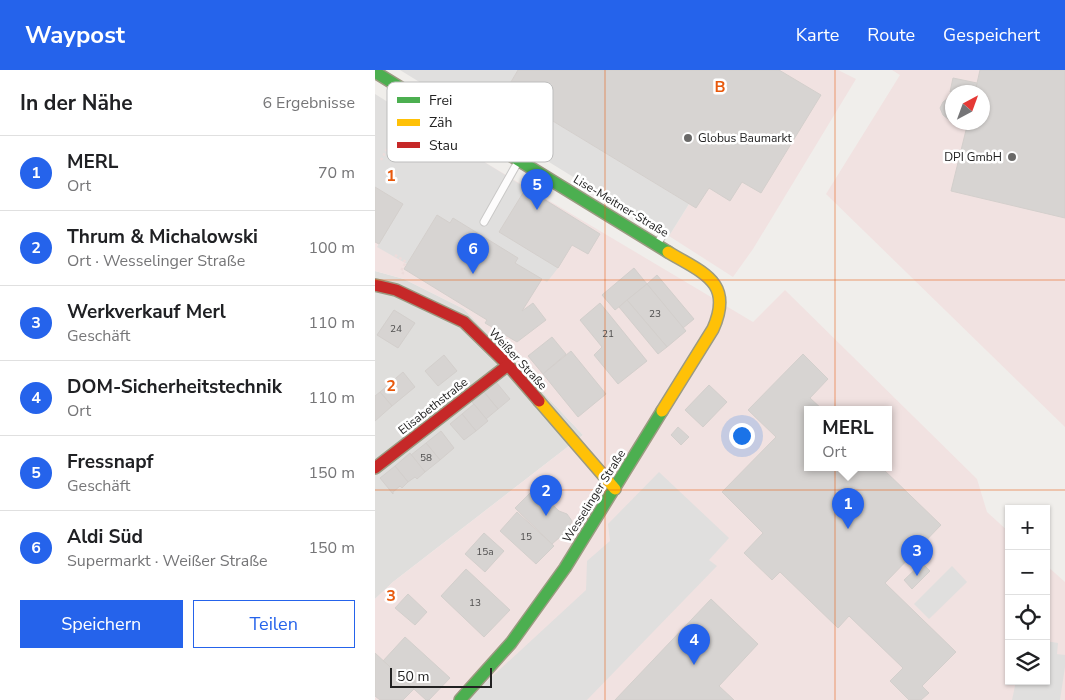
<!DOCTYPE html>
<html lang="de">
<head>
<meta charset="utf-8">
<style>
  :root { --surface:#fff; --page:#f2f2f2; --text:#202124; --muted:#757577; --line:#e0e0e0; --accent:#2563eb }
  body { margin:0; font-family:"Nunito Sans",sans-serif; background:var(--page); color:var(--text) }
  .controls { position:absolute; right:15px; bottom:15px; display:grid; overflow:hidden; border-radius:0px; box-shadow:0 1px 4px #0004 }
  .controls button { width:45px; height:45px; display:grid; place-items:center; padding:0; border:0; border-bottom:1px solid var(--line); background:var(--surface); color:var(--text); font:25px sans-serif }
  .compass { position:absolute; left:570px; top:15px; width:45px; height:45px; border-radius:50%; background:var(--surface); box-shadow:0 1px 4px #0004; rotate:41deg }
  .scale { position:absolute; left:15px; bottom:12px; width:102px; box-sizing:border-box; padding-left:5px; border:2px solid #222; border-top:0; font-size:14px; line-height:18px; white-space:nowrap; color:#222; -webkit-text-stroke:4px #fff; paint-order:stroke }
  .you { position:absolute; left:366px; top:365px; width:18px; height:18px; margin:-12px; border:4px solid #fff; border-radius:50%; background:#1a73e8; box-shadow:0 0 0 8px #1a73e833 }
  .badge { display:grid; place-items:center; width:32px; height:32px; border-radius:50%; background:var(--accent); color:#fff; font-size:16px; font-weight:700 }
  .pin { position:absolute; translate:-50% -41px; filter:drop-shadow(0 1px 2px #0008) }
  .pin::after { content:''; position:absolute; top:26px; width:18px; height:15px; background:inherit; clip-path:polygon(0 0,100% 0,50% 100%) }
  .popup { position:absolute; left:429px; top:336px; width:88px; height:65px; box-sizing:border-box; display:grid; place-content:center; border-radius:0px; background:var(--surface); filter:drop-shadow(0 1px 4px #0005); font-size:16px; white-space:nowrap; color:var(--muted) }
  .popup b { font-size:19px; color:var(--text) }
  .popup::after { content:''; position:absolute; left:50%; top:100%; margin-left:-10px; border:10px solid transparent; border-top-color:var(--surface) }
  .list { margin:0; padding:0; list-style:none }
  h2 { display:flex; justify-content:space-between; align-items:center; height:65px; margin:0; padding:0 20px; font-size:21px }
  h2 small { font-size:16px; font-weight:400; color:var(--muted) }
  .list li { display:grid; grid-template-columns:32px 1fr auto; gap:15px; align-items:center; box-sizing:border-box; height:75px; padding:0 20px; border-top:1px solid var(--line) }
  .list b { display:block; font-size:19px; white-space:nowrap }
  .list p { margin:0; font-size:16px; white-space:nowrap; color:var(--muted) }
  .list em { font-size:16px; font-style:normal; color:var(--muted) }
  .actions { display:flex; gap:10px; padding:15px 20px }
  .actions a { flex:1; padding:11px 0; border:1px solid var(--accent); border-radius:0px; text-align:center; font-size:18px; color:var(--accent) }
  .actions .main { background:var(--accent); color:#fff }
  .icon { flex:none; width:28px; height:28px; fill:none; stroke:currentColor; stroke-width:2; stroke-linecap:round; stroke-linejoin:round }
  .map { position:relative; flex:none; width:690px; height:630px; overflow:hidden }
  header { display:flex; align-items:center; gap:30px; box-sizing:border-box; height:70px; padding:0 25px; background:var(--accent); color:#fff }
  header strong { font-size:24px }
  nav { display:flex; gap:28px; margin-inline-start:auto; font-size:18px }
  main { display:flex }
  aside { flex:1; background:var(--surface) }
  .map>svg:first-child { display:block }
  .residential { fill:#dfdedc }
  .commercial { fill:#f1e2e1; fill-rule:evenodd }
  .parking { fill:#e0dfde }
  .building { fill:#d7d4d2; stroke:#d3cfcc }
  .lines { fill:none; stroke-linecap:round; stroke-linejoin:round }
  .lane-casing { stroke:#c9c8c7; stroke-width:9 }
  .fast-casing { stroke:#9b9a81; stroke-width:14 }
  .slow-casing { stroke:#9b9a81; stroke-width:14 }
  .jam-casing { stroke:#9b9a81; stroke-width:14 }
  .path { stroke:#eddcdb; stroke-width:2.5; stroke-dasharray:2.5 2.5; stroke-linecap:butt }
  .lane { stroke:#fdfcfc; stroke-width:7 }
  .fast { stroke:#4caf50; stroke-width:11 }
  .slow { stroke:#ffc107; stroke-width:11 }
  .jam { stroke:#c62828; stroke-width:11 }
  .grid { fill:none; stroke:#e8590c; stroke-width:1; stroke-opacity:0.55 }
  .poi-dot { fill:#6a6968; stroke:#fff; stroke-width:2 }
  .labels { text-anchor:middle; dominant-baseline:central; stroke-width:5; stroke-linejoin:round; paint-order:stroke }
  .number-label { font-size:10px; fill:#4f4e4e }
  .poi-label { font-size:12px; fill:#222; stroke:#fff; text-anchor:start }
  .street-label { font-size:12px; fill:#222; stroke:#fff }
  .key { fill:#fff; stroke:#bdbdbd; stroke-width:1 }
  .key-label { font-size:14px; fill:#222 }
  .grid-label { font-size:16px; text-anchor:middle; font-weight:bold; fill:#e8590c; stroke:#fff; stroke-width:5; stroke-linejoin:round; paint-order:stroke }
</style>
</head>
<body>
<header>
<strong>Waypost</strong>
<nav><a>Karte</a><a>Route</a><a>Gespeichert</a></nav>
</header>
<main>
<aside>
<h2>In der Nähe<small>6 Ergebnisse</small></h2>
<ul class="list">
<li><span class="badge">1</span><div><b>MERL</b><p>Ort</p></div><em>70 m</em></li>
<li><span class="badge">2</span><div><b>Thrum &amp; Michalowski</b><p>Ort · Wesselinger Straße</p></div><em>100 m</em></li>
<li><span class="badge">3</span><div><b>Werkverkauf Merl</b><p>Geschäft</p></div><em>110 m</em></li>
<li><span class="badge">4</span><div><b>DOM-Sicherheitstechnik</b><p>Ort</p></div><em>110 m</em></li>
<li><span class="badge">5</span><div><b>Fressnapf</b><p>Geschäft</p></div><em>150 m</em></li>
<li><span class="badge">6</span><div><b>Aldi Süd</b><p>Supermarkt · Weißer Straße</p></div><em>150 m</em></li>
</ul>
<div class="actions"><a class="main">Speichern</a><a>Teilen</a></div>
</aside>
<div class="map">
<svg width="690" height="630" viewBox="0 0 690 630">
  <rect width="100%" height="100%" fill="#f0eeeb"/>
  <!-- residential -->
  <path class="residential" d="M0,201L29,209L89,239L208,365L18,512L0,529Z"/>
  <!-- commercial -->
  <g class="commercial">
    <path d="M143,0H463L481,9L378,179L358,207L294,166L314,134L130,22Z"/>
    <path d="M517,0H690V357L451,124L525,5ZM578,22H608V52H578Z"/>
    <path d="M0,27L378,252L410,220L602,409L612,442L634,462V611H671V495L690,512V630H0V529L18,512L208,365L89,239L29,209L0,201ZM433,340H513V398H433Z"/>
  </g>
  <!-- parking -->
  <g class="parking">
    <path d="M25,0H143L130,22L314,134L294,166Z"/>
    <path d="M0,24L151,118L124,162L183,198L172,212L140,193L143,188L78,149L75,153L62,145L32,194L2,177L28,134L0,117Z"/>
    <path d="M284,402L354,468L334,490L342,496L212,630H94L109,614L211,520L212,491L235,471L233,454Z"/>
    <path d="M577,496L592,512L554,549L539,534Z"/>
    <path d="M671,571L683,573L682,584L690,585V597L685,630H637L641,611H671Z"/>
  </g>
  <!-- building -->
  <g class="building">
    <path d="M143,0H404L446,25L386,123L367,112L355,131L334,118L321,138L130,22Z"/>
    <path d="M605,0H690V148L576,121L593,52H608V22H600Z"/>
    <path d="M578,8L602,13L600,22H575Z"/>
    <path d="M578,27V49H573L568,45L565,38L568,32L573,28Z"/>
    <path d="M0,117L28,134L4,174L0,172Z"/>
    <path d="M151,118L225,164L213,184L197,175L183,198L124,162Z"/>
    <path d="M62,145L75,153L78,148L143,188L140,193L167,209L147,241L158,233L171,250L142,272L110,253L112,250L29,199Z"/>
    <path d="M259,198L272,214L240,240L227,225Z"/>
    <path d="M282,205L319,249L308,258L272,214Z"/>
    <path d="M272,214L311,261L292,277L252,230Z"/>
    <path d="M252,230L292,277L283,284L244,237Z"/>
    <path d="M225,233L272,291L243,314L219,285L227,277L205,250Z"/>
    <path d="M19,240L40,253L23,278L2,265Z"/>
    <path d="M177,267L191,284L168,304L153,286Z"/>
    <path d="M196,281L231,324L203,347L168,304Z"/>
    <path d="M428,284L453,309L435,328L448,340H433V398H507L566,455L510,513L581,582L547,616L554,623L546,630H534L515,611L528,598L474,546L463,558L405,502L397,510L369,483L388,463L347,422L401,367L373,340Z"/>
    <path d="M69,285L82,301L63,316L50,301Z"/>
    <path d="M28,302L40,317L17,336L5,322Z"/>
    <path d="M121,312L135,329L123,339L109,322Z"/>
    <path d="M334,315L352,332L328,357L310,340Z"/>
    <path d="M5,322L17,336L0,351V326Z"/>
    <path d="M109,322L123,339L111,349L97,332Z"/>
    <path d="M99,334L113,351L101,361L87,344Z"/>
    <path d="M87,344L101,361L89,370L75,354Z"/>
    <path d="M303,357L314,367L306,375L296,365Z"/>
    <path d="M66,361L79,378L65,390L51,373Z"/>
    <path d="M51,373L65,390L50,402L36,385Z"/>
    <path d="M35,383L50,402L42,409L40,407L33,412L20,396Z"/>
    <path d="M20,396L33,412L27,418L25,416L18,422V424L5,408Z"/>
    <path d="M160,418L184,441L192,444L197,451L193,460L177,474L140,438Z"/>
    <path d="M142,442L179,476L161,494L125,461Z"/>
    <path d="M109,463L129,481L110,502L90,484Z"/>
    <path d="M547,493L555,501L537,519L529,510Z"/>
    <path d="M91,499L135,540L109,567L66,526Z"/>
    <path d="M33,524L52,542L40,555L20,538Z"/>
    <path d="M336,529L383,574L344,616L359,630H240Z"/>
    <path d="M30,567L75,608L54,630H51L8,591Z"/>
    <path d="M0,583L39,619L28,630H5L0,626Z"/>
  </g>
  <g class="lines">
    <defs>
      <g id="lane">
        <path d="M109,152L144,90"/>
        <path d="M282,174L289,163"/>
      </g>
      <g id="fast">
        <path d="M0,2L293,182"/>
        <path d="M85,630L136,573L190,498L287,341"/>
      </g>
      <g id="slow">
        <path d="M164,331L240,419"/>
        <path d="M287,341L338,259C359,212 328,203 293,182"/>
      </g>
      <g id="jam">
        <path d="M0,215L21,220L89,252L133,295L164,331"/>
        <path d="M0,398L133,295"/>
      </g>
    </defs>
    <!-- lane casing -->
    <use href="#lane" class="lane-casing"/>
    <!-- fast casing -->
    <use href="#fast" class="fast-casing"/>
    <!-- slow casing -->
    <use href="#slow" class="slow-casing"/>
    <!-- jam casing -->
    <use href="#jam" class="jam-casing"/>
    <!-- path -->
    <g class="path">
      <path d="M6,90L24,58"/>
      <path d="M20,185L31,192L26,201L28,203L27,205"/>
    </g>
    <!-- lane -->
    <use href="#lane" class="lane"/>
    <!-- fast -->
    <use href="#fast" class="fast"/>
    <!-- slow -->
    <use href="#slow" class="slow"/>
    <!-- jam -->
    <use href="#jam" class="jam"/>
  </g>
  <!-- grid -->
  <path class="grid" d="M230,0V630M460,0V630M0,210H690M0,420H690"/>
  <!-- markers -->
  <g class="poi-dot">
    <circle cx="313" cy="68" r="5"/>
    <circle cx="637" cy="87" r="5"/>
  </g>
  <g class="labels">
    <!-- number labels -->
    <g class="number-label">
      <text x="280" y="244">23</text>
      <text x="21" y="259">24</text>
      <text x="233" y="264">21</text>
      <text x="51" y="388">58</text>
      <text x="151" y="467">15</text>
      <text x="110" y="482">15a</text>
      <text x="100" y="533">13</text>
    </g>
    <!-- poi labels -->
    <g class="poi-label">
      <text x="323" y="68">Globus Baumarkt</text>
      <text x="627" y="87" text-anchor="end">DPI GmbH</text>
    </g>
    <!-- street labels -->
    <g class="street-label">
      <text transform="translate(246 136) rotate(31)">Lise-Meitner-Straße</text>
      <text transform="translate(143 289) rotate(47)">Weißer Straße</text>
      <text transform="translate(58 336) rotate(-38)">Elisabethstraße</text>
      <text transform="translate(219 426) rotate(-58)">Wesselinger Straße</text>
    </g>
  </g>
  <!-- legend -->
  <rect x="12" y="12" width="166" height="80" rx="8" class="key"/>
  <rect x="22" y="27" width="23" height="6" fill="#4caf50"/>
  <rect x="22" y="49" width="23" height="7" fill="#ffc107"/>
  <rect x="22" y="72" width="23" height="6" fill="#c62828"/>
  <g class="key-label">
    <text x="54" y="35">Frei</text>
    <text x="54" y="57">Zäh</text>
    <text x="54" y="80">Stau</text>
  </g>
  <g class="grid-label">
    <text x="345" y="22">B</text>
    <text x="16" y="111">1</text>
    <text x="16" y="321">2</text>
    <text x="16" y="531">3</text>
  </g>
</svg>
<div class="controls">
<button>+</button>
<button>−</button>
<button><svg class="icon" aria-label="locate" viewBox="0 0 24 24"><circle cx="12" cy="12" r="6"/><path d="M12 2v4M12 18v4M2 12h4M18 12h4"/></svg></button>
<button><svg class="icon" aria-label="layers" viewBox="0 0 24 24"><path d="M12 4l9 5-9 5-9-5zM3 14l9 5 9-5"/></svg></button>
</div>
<svg class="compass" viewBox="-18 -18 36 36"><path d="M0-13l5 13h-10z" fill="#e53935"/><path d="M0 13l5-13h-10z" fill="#757577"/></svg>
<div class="scale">50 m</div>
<div class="you"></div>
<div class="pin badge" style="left:473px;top:459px">1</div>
<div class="popup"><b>MERL</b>Ort</div>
<div class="pin badge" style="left:171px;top:446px">2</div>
<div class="pin badge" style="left:542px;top:506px">3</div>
<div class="pin badge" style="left:319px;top:595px">4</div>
<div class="pin badge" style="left:162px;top:140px">5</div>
<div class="pin badge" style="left:98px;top:204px">6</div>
</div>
</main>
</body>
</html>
